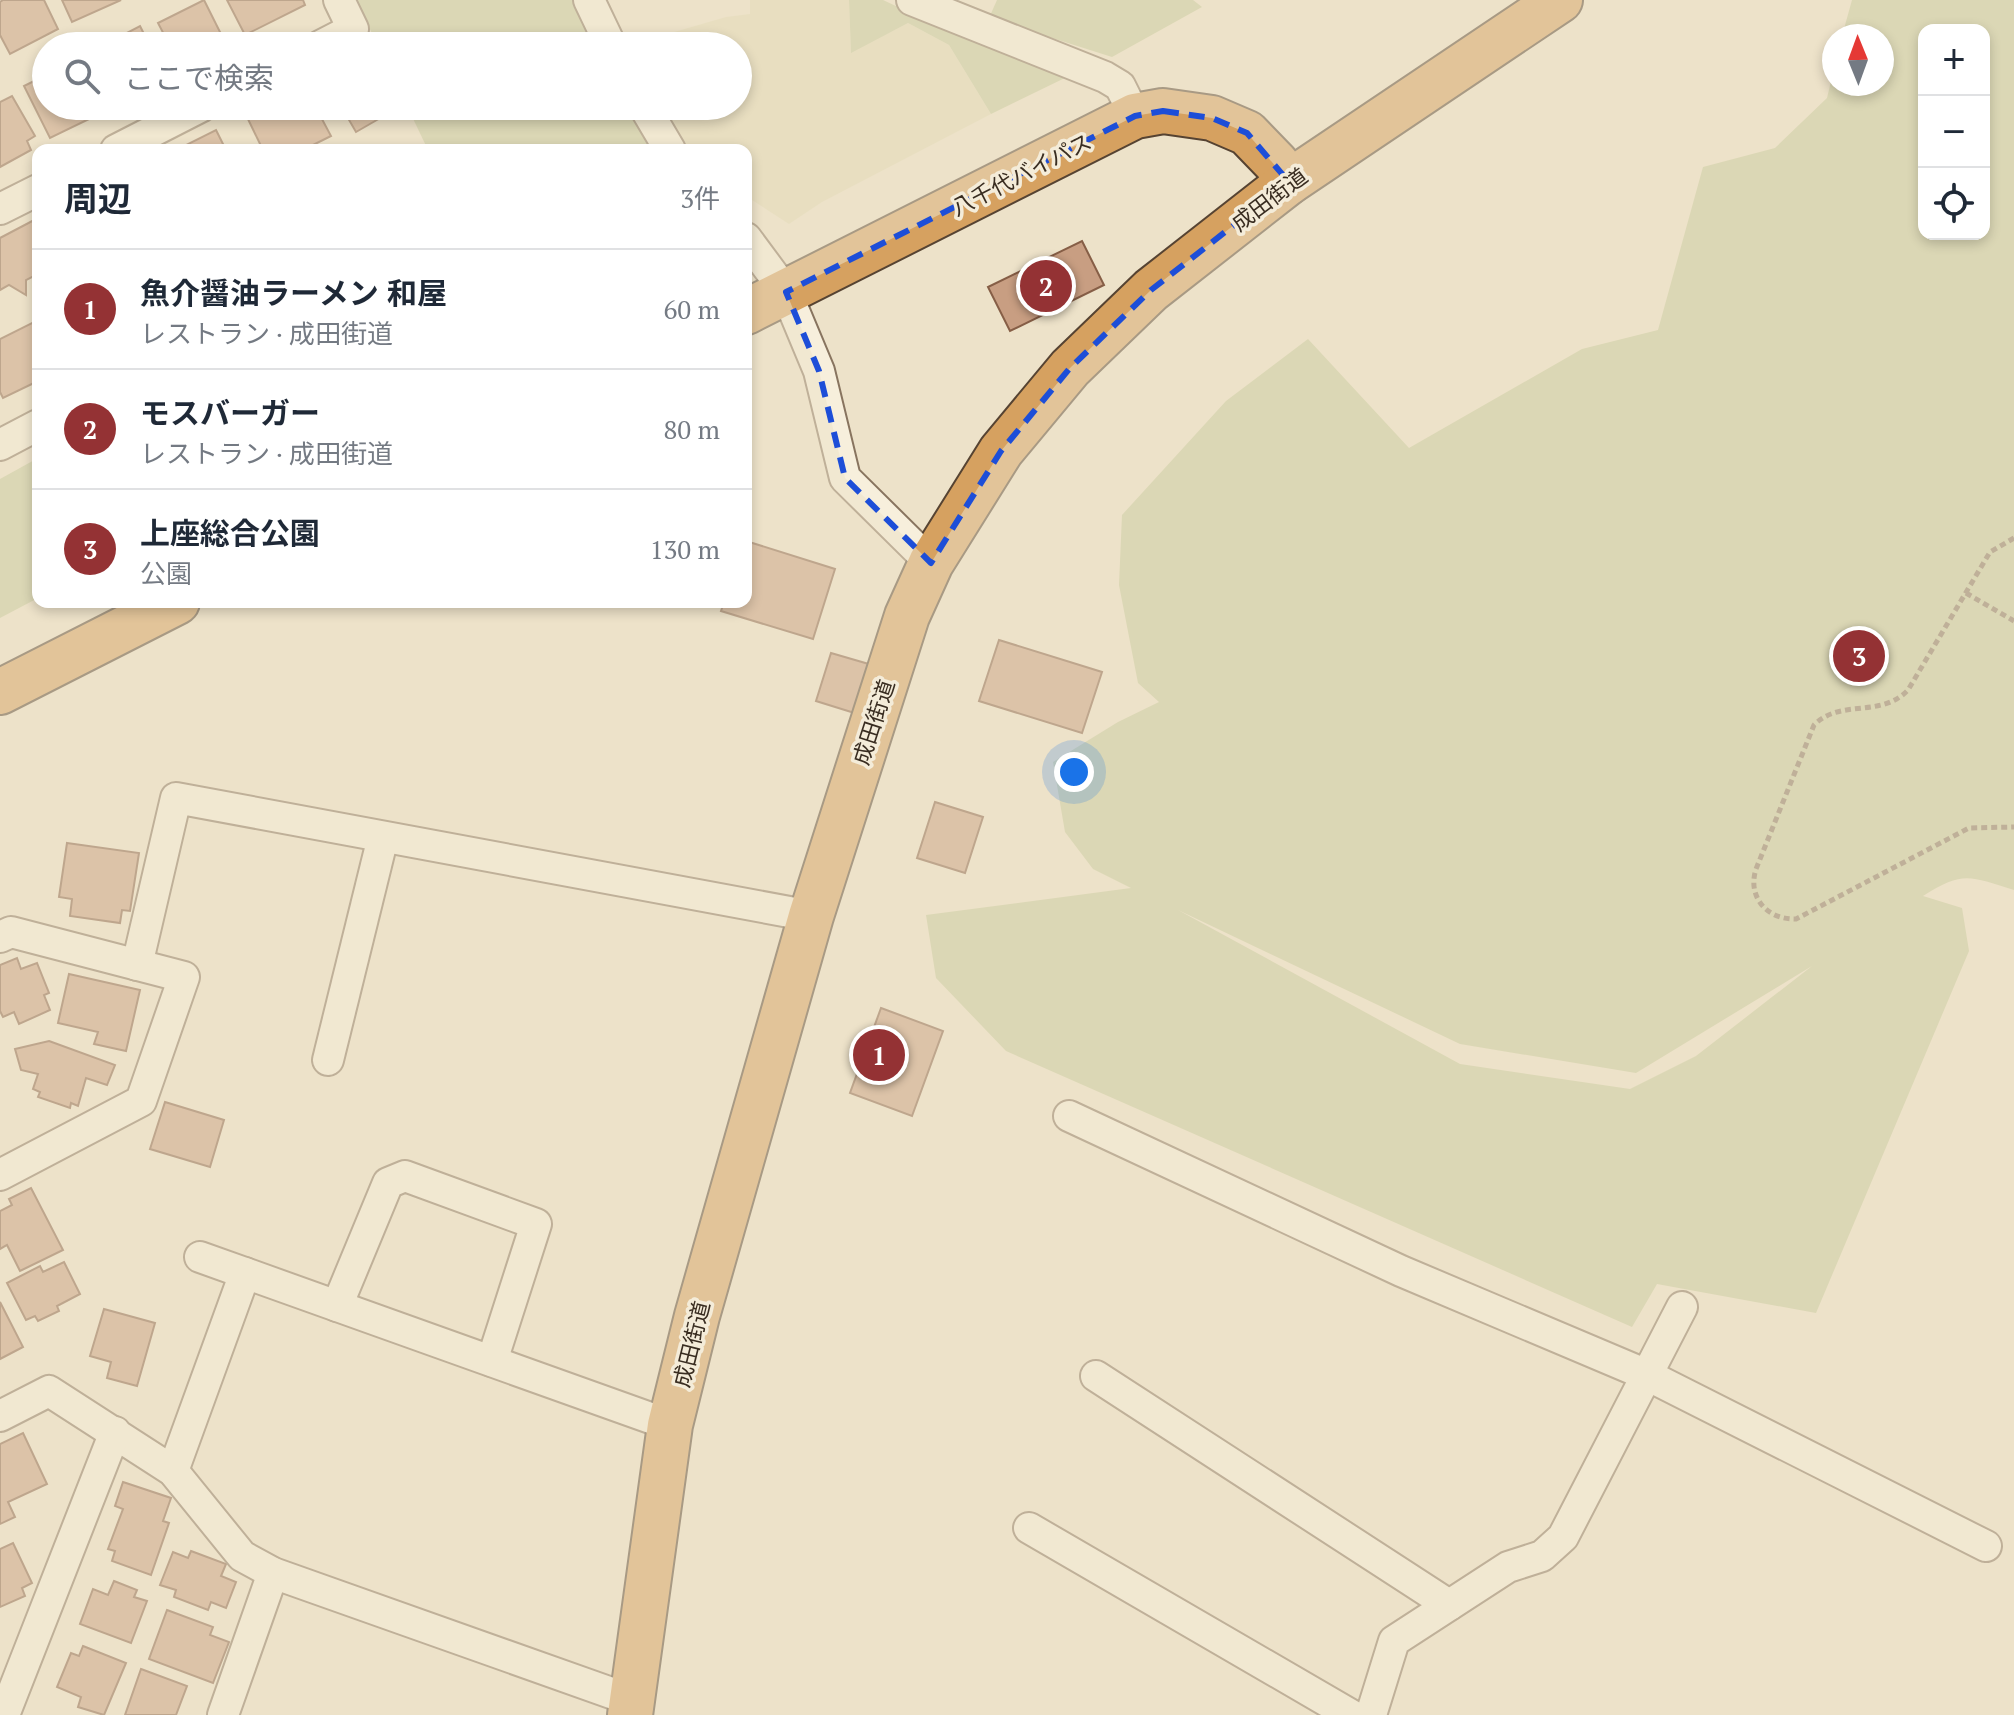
<!DOCTYPE html>
<html lang="ja">
<head>
<meta charset="utf-8">
<style>
  :root { --surface:#fff; --page:#f6f6f7; --text:#1f2937; --muted:#747a83; --line:#e0e1e3; --accent:#943234 }
  body { margin:0; font-family:"PT Serif","Noto Sans JP",serif; background:var(--page); color:var(--text) }
  .controls { position:absolute; right:24px; top:24px; display:grid; overflow:hidden; border-radius:16px; box-shadow:0 4px 12px #0003 }
  .controls button { width:72px; height:72px; display:grid; place-items:center; padding:0; border:0; border-bottom:2px solid var(--line); background:var(--surface); color:var(--text); font:40px sans-serif }
  .compass { position:absolute; left:1822px; top:24px; width:72px; height:72px; border-radius:50%; background:var(--surface); box-shadow:0 4px 12px #0003; rotate:359deg }
  .you { position:absolute; left:1074px; top:772px; width:28px; height:28px; margin:-20px; border:6px solid #fff; border-radius:50%; background:#1a73e8; box-shadow:0 0 0 12px #1a73e833 }
  .badge { display:grid; place-items:center; width:52px; height:52px; border-radius:50%; background:var(--accent); color:#fff; font-size:26px; font-weight:700 }
  .pin { position:absolute; translate:-50% -50%; border:4px solid #fff; box-shadow:0 2px 8px #0006 }
  .list { margin:0; padding:0; list-style:none }
  h2 { display:flex; justify-content:space-between; align-items:center; height:104px; margin:0; padding:0 32px; font-size:34px }
  h2 small { font-size:26px; font-weight:400; color:var(--muted) }
  .list li { display:grid; grid-template-columns:52px 1fr auto; gap:24px; align-items:center; box-sizing:border-box; height:120px; padding:0 32px; border-top:2px solid var(--line) }
  .list b { display:block; font-size:30px; white-space:nowrap }
  .list p { margin:0; font-size:26px; white-space:nowrap; color:var(--muted) }
  .list em { font-size:26px; font-style:normal; color:var(--muted) }
  .icon { flex:none; width:44px; height:44px; fill:none; stroke:currentColor; stroke-width:2; stroke-linecap:round; stroke-linejoin:round }
  .map { position:relative; flex:none; width:2014px; height:1715px; overflow:hidden }
  .search { position:absolute; background:var(--surface); box-shadow:0 4px 12px #0003; left:32px; top:32px; width:720px; height:88px; display:flex; align-items:center; gap:20px; box-sizing:border-box; padding:0 28px; border-radius:44px; color:var(--muted); font-size:30px }
  .panel { position:absolute; background:var(--surface); box-shadow:0 4px 12px #0003; left:32px; top:144px; width:720px; height:464px; border-radius:16px }
  .map>svg:first-child { display:block }
  .farmland { fill:#e2dab7 }
  .green { fill:#c6ca9d; fill-rule:evenodd }
  .building { fill:#c89e82; stroke:#865e46; stroke-width:2 }
  .lines { fill:none; stroke-linecap:round; stroke-linejoin:round }
  .street-casing { stroke:#88745f; stroke-width:34 }
  .highway-casing { stroke:#564332; stroke-width:48 }
  .path { stroke:#88745f; stroke-width:5; stroke-dasharray:6 4; stroke-linecap:butt }
  .street { stroke:#f7efdc; stroke-width:30 }
  .highway { stroke:#d6a160; stroke-width:44 }
  .marked { fill:none; stroke:#1d4ed8; stroke-width:6; stroke-dasharray:16 10; stroke-linejoin:round }
  .labels { text-anchor:middle; dominant-baseline:central; stroke-width:7; stroke-linejoin:round; paint-order:stroke }
  .street-label { font-size:22px; fill:#392d21; stroke:#f4ecd9 }
</style>
</head>
<body>
<div class="map">
<svg width="2014" height="1715" viewBox="0 0 2014 1715">
  <rect width="100%" height="100%" fill="#ede2c9"/>
  <!-- farmland -->
  <path class="farmland" d="M750,0H849L851,52L908,23L949,45L991,114L822,202L789,224L746,196V150H686L659,106H738V46H626L726,17L750,14Z"/>
  <!-- green -->
  <g class="green">
    <path d="M356,0H577L599,46H378Z"/>
    <path d="M849,0H883L930,22L1071,75L991,114L949,45L908,23L851,53Z"/>
    <path d="M997,0H1193L1202,7L1112,57L989,18Z"/>
    <path d="M1852,0H2014V890C1970,877 1964,870 1923,896L1962,908L1969,951L1816,1313L1657,1284L1632,1327L1006,1051L936,978L926,915L1131,888L1093,869L1065,832L1053,762L1118,722L1159,702L1138,683L1119,585L1122,515L1226,401L1308,339L1409,448L1582,349L1658,330L1703,167L1775,148L1827,98L1834,69V84H1882V36H1842ZM1984,30V234H1924V30ZM1178,910L1460,1044L1636,1073L1812,966L1696,1056L1630,1089L1460,1064Z"/>
    <path d="M407,106H632L657,150H428Z"/>
    <path d="M38,458V598L0,618V479Z"/>
  </g>
  <!-- building -->
  <g class="building">
    <path d="M3,0H44L58,29L10,54L0,35V2Z"/>
    <path d="M62,0H121L72,22Z"/>
    <path d="M204,0L226,44L170,46L158,23Z"/>
    <path d="M227,0H303L305,5L245,35Z"/>
    <path d="M140,26L150,46H102Z"/>
    <path d="M46,75V106H94L84,110L89,119L50,138L24,86Z"/>
    <path d="M12,96L35,136L27,141L31,150L0,167V102Z"/>
    <path d="M263,106H297L299,111L315,106L331,136L303,150H263L246,115Z"/>
    <path d="M341,106H401L356,132Z"/>
    <path d="M216,130L226,150H178V149Z"/>
    <path d="M38,218V274L26,280V295L9,285L0,290V238Z"/>
    <path d="M1082,241L1104,285L1010,331L988,287Z"/>
    <path d="M38,320V381L3,398L0,392V339Z"/>
    <path d="M746,541L835,569L813,639L721,611L724,602H746Z"/>
    <path d="M999,640L1102,672L1082,733L979,701Z"/>
    <path d="M831,653L879,667L864,716L816,701Z"/>
    <path d="M935,802L983,817L965,873L917,858Z"/>
    <path d="M67,843L139,853L130,911L122,910L120,923L70,916L72,899L59,897Z"/>
    <path d="M17,958L21,969L37,963L49,993L44,995L50,1010L19,1024L14,1012L3,1017L0,1011V965Z"/>
    <path d="M69,974L140,990L126,1051L94,1044L98,1032L58,1023Z"/>
    <path d="M881,1008L943,1031L912,1116L850,1093Z"/>
    <path d="M49,1041L115,1065L107,1085L86,1078L78,1106L71,1103L70,1108L38,1097L40,1092L33,1089L38,1074L21,1070L15,1049Z"/>
    <path d="M165,1102L224,1120L210,1167L150,1149Z"/>
    <path d="M31,1188L63,1250L20,1271L7,1245L0,1249V1211L12,1205L9,1199Z"/>
    <path d="M64,1262L80,1294L57,1306L59,1311L38,1321L35,1316L26,1320L7,1283L40,1266L43,1272Z"/>
    <path d="M0,1302L23,1347L0,1359Z"/>
    <path d="M104,1309L155,1323L137,1386L107,1378L111,1362L90,1356Z"/>
    <path d="M23,1433L47,1484L8,1502L15,1517L0,1524V1444Z"/>
    <path d="M123,1482L171,1498L163,1521L169,1523L151,1575L112,1561L115,1551L108,1549L123,1509L115,1506Z"/>
    <path d="M13,1543L32,1583L22,1588L25,1596L0,1607V1549Z"/>
    <path d="M191,1551L226,1564L221,1576L236,1582L226,1608L211,1602L208,1610L174,1597L176,1590L160,1585L173,1552L188,1558Z"/>
    <path d="M114,1581L137,1590L134,1597L147,1601L131,1643L80,1624L93,1589L108,1595Z"/>
    <path d="M167,1610L213,1627L210,1635L229,1642L213,1683L149,1659Z"/>
    <path d="M83,1646L126,1663L104,1715L78,1707L81,1697L57,1687L71,1653L79,1656Z"/>
    <path d="M141,1669L187,1686L176,1715H125Z"/>
  </g>
  <g class="lines">
    <defs>
      <g id="street">
        <path d="M589,0L611,46"/>
        <path d="M912,0L1105,77L1120,86L1135,116"/>
        <path d="M320,46L353,29L339,0"/>
        <path d="M644,106L670,150"/>
        <path d="M116,150L202,106"/>
        <path d="M0,209L38,190"/>
        <path d="M746,238L786,292L819,371L845,478L931,563"/>
        <path d="M0,445L38,425"/>
        <path d="M0,937L11,932L184,977L141,1101L0,1175"/>
        <path d="M137,965L176,798L811,916"/>
        <path d="M328,1060L383,837"/>
        <path d="M1069,1116L1401,1271L1647,1375L1986,1546"/>
        <path d="M200,1257L670,1425"/>
        <path d="M337,1306L388,1183L405,1176L536,1224L492,1361"/>
        <path d="M1096,1376L1449,1605"/>
        <path d="M0,1416L49,1391L173,1471L242,1556L273,1573L631,1700"/>
        <path d="M173,1471L245,1273"/>
        <path d="M1029,1528L1351,1715"/>
        <path d="M4,1715L115,1432"/>
        <path d="M223,1715L273,1573"/>
        <path d="M1371,1715L1394,1641L1508,1567L1542,1556L1563,1537L1682,1307"/>
      </g>
      <g id="highway">
        <path d="M746,312L1135,116L1163,111L1212,118L1247,133L1276,163L1289,182"/>
        <path d="M0,692L177,602"/>
        <path d="M630,1715L670,1425L697,1316L811,916L907,616L931,563L1001,451L1070,368L1151,290L1289,182L1560,0"/>
      </g>
    </defs>
    <!-- street casing -->
    <use href="#street" class="street-casing"/>
    <!-- highway casing -->
    <use href="#highway" class="highway-casing"/>
    <!-- path -->
    <g class="path">
      <path d="M2014,538L1990,552L1908,690C1880,719 1841,698 1814,725L1756,869C1747,897 1767,920 1796,919L1969,828L2014,827"/>
      <path d="M1966,593L2014,621"/>
    </g>
    <!-- street -->
    <use href="#street" class="street"/>
    <!-- highway -->
    <use href="#highway" class="highway"/>
  </g>
  <!-- marked area -->
  <path d="M0 0H2014V1715H0ZM1163,111L1212,118L1247,133L1289,182L1151,290L1070,368L1001,451L931,563L845,478L819,371L786,292L1135,116Z" fill="#ede2c9" fill-opacity=".55" fill-rule="evenodd"/>
  <path class="marked" d="M1163,111L1212,118L1247,133L1289,182L1151,290L1070,368L1001,451L931,563L845,478L819,371L786,292L1135,116Z"/>
  <g class="labels">
    <!-- street labels -->
    <g class="street-label">
      <text transform="translate(1021 174) rotate(-27)">八千代バイパス</text>
      <text transform="translate(1269 199) rotate(-37)">成田街道</text>
      <text transform="translate(873 722) rotate(-72)">成田街道</text>
      <text transform="translate(691 1344) rotate(-76)">成田街道</text>
    </g>
  </g>
</svg>
<div class="controls">
<button>+</button>
<button>−</button>
<button><svg class="icon" aria-label="locate" viewBox="0 0 24 24"><circle cx="12" cy="12" r="6"/><path d="M12 2v4M12 18v4M2 12h4M18 12h4"/></svg></button>
</div>
<svg class="compass" viewBox="-18 -18 36 36"><path d="M0-13l5 13h-10z" fill="#e53935"/><path d="M0 13l5-13h-10z" fill="#747a83"/></svg>
<div class="you"></div>
<div class="pin badge" style="left:879px;top:1055px">1</div>
<div class="pin badge" style="left:1046px;top:286px">2</div>
<div class="pin badge" style="left:1859px;top:656px">3</div>
<div class="search"><svg class="icon" aria-label="search" viewBox="0 0 24 24"><circle cx="10" cy="10" r="6"/><path d="M15 15l6 6"/></svg>ここで検索</div>
<section class="panel">
<h2>周辺<small>3件</small></h2>
<ul class="list">
<li><span class="badge">1</span><div><b>魚介醤油ラーメン 和屋</b><p>レストラン · 成田街道</p></div><em>60 m</em></li>
<li><span class="badge">2</span><div><b>モスバーガー</b><p>レストラン · 成田街道</p></div><em>80 m</em></li>
<li><span class="badge">3</span><div><b>上座総合公園</b><p>公園</p></div><em>130 m</em></li>
</ul>
</section>
</div>
</body>
</html>
